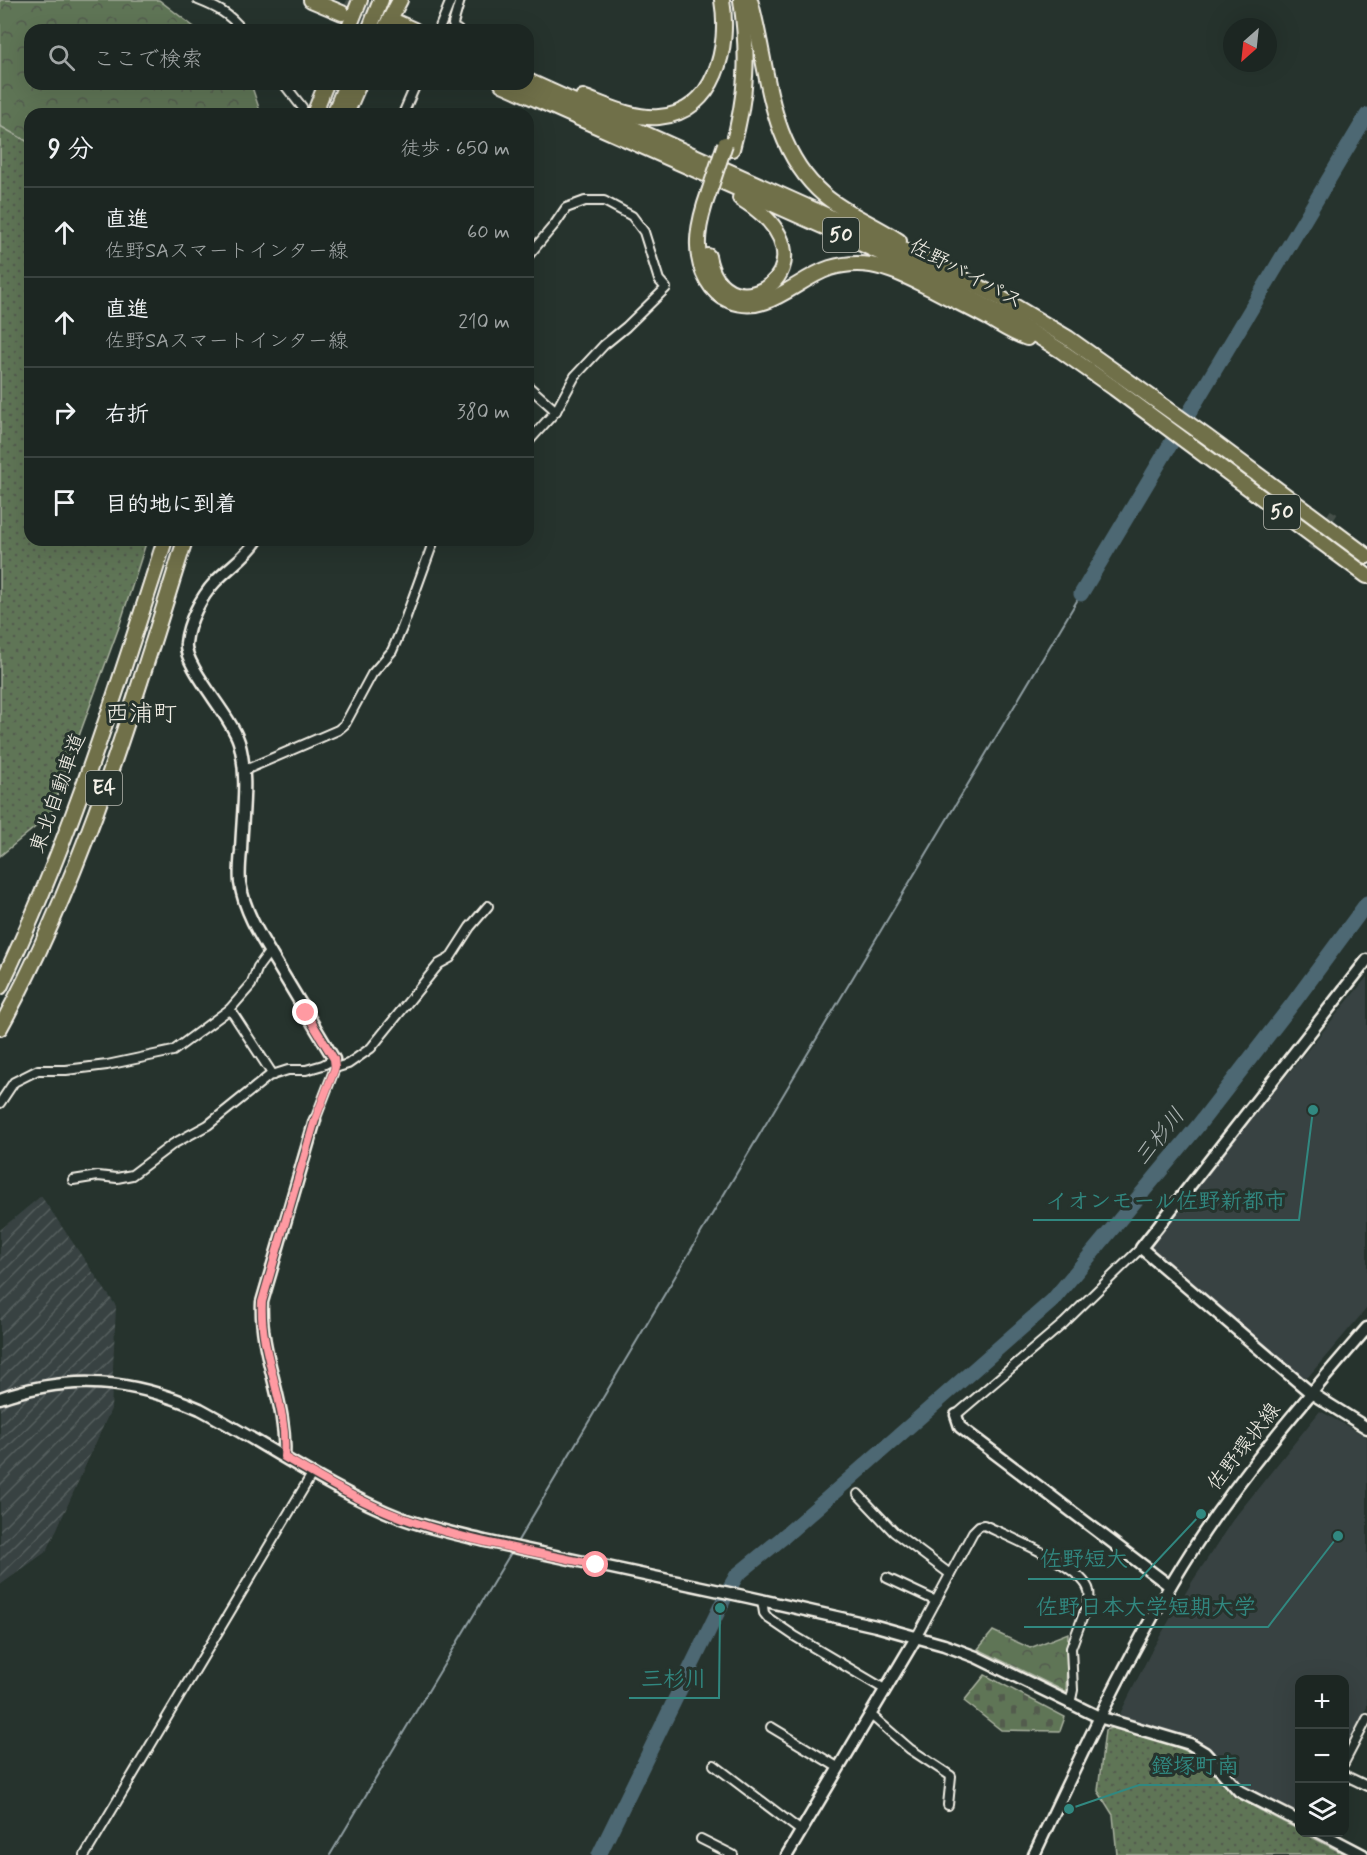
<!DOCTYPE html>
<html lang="ja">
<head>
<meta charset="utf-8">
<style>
  :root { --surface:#1c2622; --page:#29322f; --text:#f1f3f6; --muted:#a0a5a5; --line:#3a4340 }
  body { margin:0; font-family:Mynerve,"Klee One",sans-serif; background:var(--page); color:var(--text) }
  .controls { position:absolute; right:18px; bottom:18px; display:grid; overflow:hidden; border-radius:12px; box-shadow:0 6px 24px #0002 }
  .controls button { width:54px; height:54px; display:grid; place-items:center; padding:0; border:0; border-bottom:2px solid var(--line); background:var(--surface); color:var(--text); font:30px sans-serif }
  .compass { position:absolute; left:1223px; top:18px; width:54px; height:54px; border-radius:50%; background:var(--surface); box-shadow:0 6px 24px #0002; rotate:207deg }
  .stop { position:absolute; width:18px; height:18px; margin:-14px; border:4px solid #ff9aa2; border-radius:50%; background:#fff }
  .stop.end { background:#ff9aa2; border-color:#fff; box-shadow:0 2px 6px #0008 }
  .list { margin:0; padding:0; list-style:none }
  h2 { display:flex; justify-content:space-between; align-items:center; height:78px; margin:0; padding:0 24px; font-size:26px }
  h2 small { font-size:20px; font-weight:400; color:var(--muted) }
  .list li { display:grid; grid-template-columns:39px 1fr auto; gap:18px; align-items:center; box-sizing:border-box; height:90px; padding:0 24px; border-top:2px solid var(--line) }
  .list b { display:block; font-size:22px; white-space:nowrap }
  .list p { margin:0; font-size:20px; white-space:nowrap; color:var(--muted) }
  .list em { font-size:20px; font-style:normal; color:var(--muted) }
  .icon { flex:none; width:33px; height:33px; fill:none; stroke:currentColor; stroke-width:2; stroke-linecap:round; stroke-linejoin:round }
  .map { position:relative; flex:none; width:1367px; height:1855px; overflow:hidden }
  .search { position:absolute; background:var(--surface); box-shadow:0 6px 24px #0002; left:24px; top:24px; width:510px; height:66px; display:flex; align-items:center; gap:15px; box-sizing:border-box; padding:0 21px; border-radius:18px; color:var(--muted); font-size:22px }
  .panel { position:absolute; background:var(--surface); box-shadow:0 6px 24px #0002; left:24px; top:108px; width:510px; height:438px; border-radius:18px }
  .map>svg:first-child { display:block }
  .built { fill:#394343 }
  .industrial { fill:url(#industrial-furrows) }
  .forest { fill:url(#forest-crowns); stroke:#aab2a0; stroke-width:1.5 }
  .cemetery { fill:url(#cemetery-stones); stroke:#aab2a0; stroke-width:1.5 }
  .park { fill:url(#park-dots); stroke:#aab2a0; stroke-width:1.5 }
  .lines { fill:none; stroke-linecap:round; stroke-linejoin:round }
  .stream { stroke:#909ea2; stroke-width:2 }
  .river { stroke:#4e6773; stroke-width:15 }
  .street-tunnel { stroke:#455049; stroke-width:8; stroke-dasharray:8 4; stroke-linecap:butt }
  .highway-tunnel { stroke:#455049; stroke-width:14; stroke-dasharray:14 7; stroke-linecap:butt }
  .street-casing { stroke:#f4f1e8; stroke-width:12 }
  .secondary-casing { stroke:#f4f1e8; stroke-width:15 }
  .highway-casing { stroke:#f4f1e8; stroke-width:18 }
  .street { stroke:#26332d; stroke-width:8 }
  .secondary { stroke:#26332d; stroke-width:10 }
  .highway { stroke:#70704a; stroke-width:14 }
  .highway-bridge-casing { stroke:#f4f1e8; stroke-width:18; stroke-linecap:butt }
  .highway-bridge { stroke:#70704a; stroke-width:14 }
  .route { stroke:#ff9aa2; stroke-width:8 }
  .labels { text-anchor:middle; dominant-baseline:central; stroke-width:6; stroke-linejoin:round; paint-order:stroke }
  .shield { fill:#26332d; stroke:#b6b8b0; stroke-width:1.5 }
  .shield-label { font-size:20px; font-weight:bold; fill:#f4f1e8 }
  .street-label { font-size:21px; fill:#f4f1e8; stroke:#26332d }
  .water-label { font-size:22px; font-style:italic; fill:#b2bab9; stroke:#26332d }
  .quarter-label { font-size:24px; fill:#f4f1e8; stroke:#26332d }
  .leader { fill:none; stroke:#318880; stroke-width:2 }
  .callout-dot { fill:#318880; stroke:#26332d; stroke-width:2 }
  .callout-label { font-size:22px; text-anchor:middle; font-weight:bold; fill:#318880; stroke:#26332d; stroke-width:6; stroke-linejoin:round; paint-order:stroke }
</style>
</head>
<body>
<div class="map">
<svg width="1367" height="1855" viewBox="0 0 1367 1855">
  <defs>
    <pattern id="industrial-furrows" width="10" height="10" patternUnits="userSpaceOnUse" patternTransform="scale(1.5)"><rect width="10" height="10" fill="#394343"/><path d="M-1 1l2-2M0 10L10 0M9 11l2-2" fill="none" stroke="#565f5e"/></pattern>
    <pattern id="forest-crowns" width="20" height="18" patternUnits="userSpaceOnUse" patternTransform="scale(1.5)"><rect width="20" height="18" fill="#5f7457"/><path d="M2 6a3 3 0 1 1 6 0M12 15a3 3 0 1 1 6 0" fill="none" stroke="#535c4e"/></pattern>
    <pattern id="cemetery-stones" width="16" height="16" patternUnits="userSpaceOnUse" patternTransform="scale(1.5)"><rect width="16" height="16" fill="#5f7457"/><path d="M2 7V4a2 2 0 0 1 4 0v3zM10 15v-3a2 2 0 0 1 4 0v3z" fill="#535c4e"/></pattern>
    <pattern id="park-dots" width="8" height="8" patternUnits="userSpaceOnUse" patternTransform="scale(1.5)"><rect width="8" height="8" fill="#5f7457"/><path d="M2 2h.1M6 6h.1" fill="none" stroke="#535c4e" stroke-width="1.8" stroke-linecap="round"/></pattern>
  </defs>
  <rect width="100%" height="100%" fill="#26332d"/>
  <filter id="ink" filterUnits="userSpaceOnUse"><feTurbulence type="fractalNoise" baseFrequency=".0167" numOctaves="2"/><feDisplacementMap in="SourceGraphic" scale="12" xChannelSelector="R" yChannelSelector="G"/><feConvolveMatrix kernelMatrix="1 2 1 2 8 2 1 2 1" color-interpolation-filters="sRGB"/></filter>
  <g filter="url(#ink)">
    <!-- built -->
    <g class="built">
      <path d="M1367,977V1308L1308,1377H1302L1154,1254L1150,1244Z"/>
      <path d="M1320,1411L1367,1437V1707L1345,1752L1344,1680H1300L1299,1814L1243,1785L1206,1745L1196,1738L1119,1716L1153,1648L1192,1582L1232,1521Z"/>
    </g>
    <!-- industrial -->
    <path class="industrial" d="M41,1196L116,1306L111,1409L47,1551L0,1585V1230Z"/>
    <!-- forest -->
    <g class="forest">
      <path d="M0,0H159L198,30H30V84H251L260,111L259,114H30V256L0,189Z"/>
      <path d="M993,1631L1030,1648L1068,1633L1066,1692L978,1649Z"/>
    </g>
    <!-- cemetery -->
    <path class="cemetery" d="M985,1675L1065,1717L1060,1731L1001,1730L964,1701Z"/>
    <!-- park -->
    <g class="park">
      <path d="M0,126L30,143V540H147L119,627L50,815L0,856Z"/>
      <path d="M1117,1726C1144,1735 1174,1743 1199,1758C1211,1765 1218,1779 1228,1788C1248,1807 1275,1817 1299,1830L1300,1832L1304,1833L1346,1855H1117L1113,1815L1098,1791L1105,1730Z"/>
    </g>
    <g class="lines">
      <!-- stream -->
      <g class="stream">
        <path d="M516,1544L1081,594"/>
        <path d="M330,1855L512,1551"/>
      </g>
      <!-- river -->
      <g class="river">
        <path d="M1081,594L1367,115"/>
        <path d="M599,1855L730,1587L737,1575L781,1539L1052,1301L1197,1127L1294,1002L1367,903"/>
      </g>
      <!-- street-tunnel -->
      <path class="street-tunnel" d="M1311,549L1334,512"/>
      <!-- highway-tunnel -->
      <path class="highway-tunnel" d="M347,0L396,22"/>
      <defs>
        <g id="street">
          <path d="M198,0C216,7 230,14 242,30"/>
          <path d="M440,27L451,0"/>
          <path d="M458,30L454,28L453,24L460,0"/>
          <path d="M284,84L302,107"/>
          <path d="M403,114L416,84"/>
          <path d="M528,256L555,224L566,208L585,201H604L632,216L644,232L659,280L666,288L626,327L604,345L575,376L556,411L528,442"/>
          <path d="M528,386L556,411"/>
          <path d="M245,770L338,730L345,724L372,674L392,651L402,628L434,540"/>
          <path d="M230,1009L273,1075"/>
          <path d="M335,1068L348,1064L371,1048L439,964L450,958L470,927L488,906"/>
          <path d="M0,1103L14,1082L38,1070H66L107,1065L173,1051L230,1009L251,985L258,967L270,951"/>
          <path d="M73,1180L98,1176L117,1178L132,1175L173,1144L208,1125L269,1076L288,1070H306L323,1065L334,1059L335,1068L315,1120"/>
          <path d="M956,1415L1064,1323L1141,1248"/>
          <path d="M858,1494L894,1532L950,1574"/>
          <path d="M887,1578L936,1601"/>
          <path d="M762,1600L764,1613L768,1618L796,1637L886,1690"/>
          <path d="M917,1636L973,1532L979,1526L984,1525C1007,1536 1084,1567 1089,1591C1090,1593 1089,1598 1089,1600L1071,1648L1073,1690L1070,1704"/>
          <path d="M871,1715L910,1749L951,1776L948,1805"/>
          <path d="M771,1727L839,1768"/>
          <path d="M1344,1763L1367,1719"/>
          <path d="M714,1765L801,1831"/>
          <path d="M1344,1775L1367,1786"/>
          <path d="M701,1839L733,1855"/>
          <path d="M85,1855L312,1474"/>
        </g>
        <g id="secondary">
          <path d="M257,540C246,557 229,567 215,582C201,597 188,622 186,643C183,666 231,715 239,742C249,777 242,815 241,851C240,861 239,873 240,883C245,915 264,942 280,969C298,999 316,1029 334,1059"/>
          <path d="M1367,960L1141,1248L1311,1393L1367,1428"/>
          <path d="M0,1398C71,1374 131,1379 200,1409C267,1445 330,1490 401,1518C428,1528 457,1534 485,1541L748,1597L876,1626L944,1645L976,1657L1099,1717L1190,1744L1205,1753L1239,1791L1300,1822"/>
          <path d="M956,1415L960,1427L1170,1586"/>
          <path d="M284,1457C288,1404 259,1355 262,1302L315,1120"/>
          <path d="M1319,1832L1363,1855"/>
          <path d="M787,1855L917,1636"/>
          <path d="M1034,1855C1083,1751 1131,1646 1193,1549C1243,1471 1306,1399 1367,1328"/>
        </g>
        <g id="highway">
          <path d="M311,0L342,13"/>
          <path d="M750,0C769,67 767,146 824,195C846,214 874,224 899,241"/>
          <path d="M396,22L414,30"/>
          <path d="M348,30L360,0"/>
          <path d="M369,30L381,0"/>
          <path d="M384,30L400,0"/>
          <path d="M528,81L932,263L1004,300L1068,338L1207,437L1367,556"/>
          <path d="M502,84L847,237L929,276L1012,320L1060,350L1114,388L1367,576"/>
          <path d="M583,97C607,106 633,119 659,117C716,112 730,46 722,0"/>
          <path d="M314,114L326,84"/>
          <path d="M334,114L346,84"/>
          <path d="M346,114L359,84"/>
          <path d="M732,149C747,95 749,55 741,0"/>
          <path d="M709,192C699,220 691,252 707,280C712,289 720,297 730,301C768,316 796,279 830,268C843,264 858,263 871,265C894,269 913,280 934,290C953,300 972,309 990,319C1002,326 1014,334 1027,338"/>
          <path d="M708,256C724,343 849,264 740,198"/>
          <path d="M0,987C70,843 116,692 165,540"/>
          <path d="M0,1028C84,875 133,705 185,540"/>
        </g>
      </defs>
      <!-- street casing -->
      <use href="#street" class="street-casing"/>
      <!-- secondary casing -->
      <use href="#secondary" class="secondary-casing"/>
      <!-- highway casing -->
      <use href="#highway" class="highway-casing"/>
      <!-- street -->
      <use href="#street" class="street"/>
      <!-- secondary -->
      <use href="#secondary" class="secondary"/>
      <!-- highway -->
      <use href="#highway" class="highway"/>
      <defs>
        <path id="highway-bridge" d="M709,192L725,144"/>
      </defs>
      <!-- highway-bridge casing -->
      <use href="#highway-bridge" class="highway-bridge-casing"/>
      <!-- highway-bridge -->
      <use href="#highway-bridge" class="highway-bridge"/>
    </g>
  </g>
  <g class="lines" filter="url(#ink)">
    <!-- route -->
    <path class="route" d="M306,1013L334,1059L335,1068L315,1120L262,1302C259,1355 289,1404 284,1457C322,1479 361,1503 403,1518C464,1541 532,1551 596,1565"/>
  </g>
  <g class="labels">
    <!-- shield labels -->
    <g class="shield">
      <rect x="823" y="218" width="36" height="34" rx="4.5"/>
      <rect x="1264" y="495" width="36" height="34" rx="4.5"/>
      <rect x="86" y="771" width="36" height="34" rx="4.5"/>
    </g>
    <g class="shield-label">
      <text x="841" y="235">50</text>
      <text x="1282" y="512">50</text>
      <text x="104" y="788">E4</text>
    </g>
    <!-- street labels -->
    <g class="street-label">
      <text transform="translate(966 274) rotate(28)">佐野バイパス</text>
      <text transform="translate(58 793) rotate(-70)">東北自動車道</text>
      <text transform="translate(1244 1447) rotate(-52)">佐野環状線</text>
    </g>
    <!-- water labels -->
    <g class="water-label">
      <text transform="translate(1160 1137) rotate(-51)">三杉川</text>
    </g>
    <!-- quarter labels -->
    <g class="quarter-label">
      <text x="141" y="714">西浦町</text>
    </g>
  </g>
  <!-- callouts -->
  <path class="leader" d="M1313 1110L1299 1220H1033M1201 1514L1140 1579H1028M1338 1536L1268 1627H1024M720 1608L719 1698H629M1069 1809L1139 1785H1251"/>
  <g class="callout-dot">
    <circle cx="1313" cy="1110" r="6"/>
    <circle cx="1201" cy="1514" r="6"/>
    <circle cx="1338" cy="1536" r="6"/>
    <circle cx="720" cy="1608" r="6"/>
    <circle cx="1069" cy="1809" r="6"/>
  </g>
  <g class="callout-label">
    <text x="1166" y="1208">イオンモール佐野新都市</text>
    <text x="1084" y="1566">佐野短大</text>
    <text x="1146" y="1614">佐野日本大学短期大学</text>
    <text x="674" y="1686">三杉川</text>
    <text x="1195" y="1773">鐙塚町南</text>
  </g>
</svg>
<div class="controls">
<button>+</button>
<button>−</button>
<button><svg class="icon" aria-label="layers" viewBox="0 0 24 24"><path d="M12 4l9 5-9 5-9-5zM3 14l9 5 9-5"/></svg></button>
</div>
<svg class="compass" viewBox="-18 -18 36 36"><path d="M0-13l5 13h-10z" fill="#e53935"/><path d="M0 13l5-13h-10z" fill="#a0a5a5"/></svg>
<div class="stop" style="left:596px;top:1565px"></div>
<div class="stop end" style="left:306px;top:1013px"></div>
<div class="search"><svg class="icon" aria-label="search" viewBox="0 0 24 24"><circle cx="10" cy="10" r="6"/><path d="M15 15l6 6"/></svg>ここで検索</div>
<section class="panel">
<h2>9 分<small>徒歩 · 650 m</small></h2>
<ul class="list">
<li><svg class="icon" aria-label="ahead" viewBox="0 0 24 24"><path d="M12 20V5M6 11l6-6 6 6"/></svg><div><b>直進</b><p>佐野SAスマートインター線</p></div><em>60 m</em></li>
<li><svg class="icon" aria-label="ahead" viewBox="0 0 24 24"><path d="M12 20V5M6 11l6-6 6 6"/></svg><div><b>直進</b><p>佐野SAスマートインター線</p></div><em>210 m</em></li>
<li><svg class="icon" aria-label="right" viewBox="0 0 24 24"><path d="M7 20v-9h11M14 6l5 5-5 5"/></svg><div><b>右折</b></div><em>380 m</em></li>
<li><svg class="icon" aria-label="arrive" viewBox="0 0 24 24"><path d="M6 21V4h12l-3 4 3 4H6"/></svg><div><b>目的地に到着</b></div></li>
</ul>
</section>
</div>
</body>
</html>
